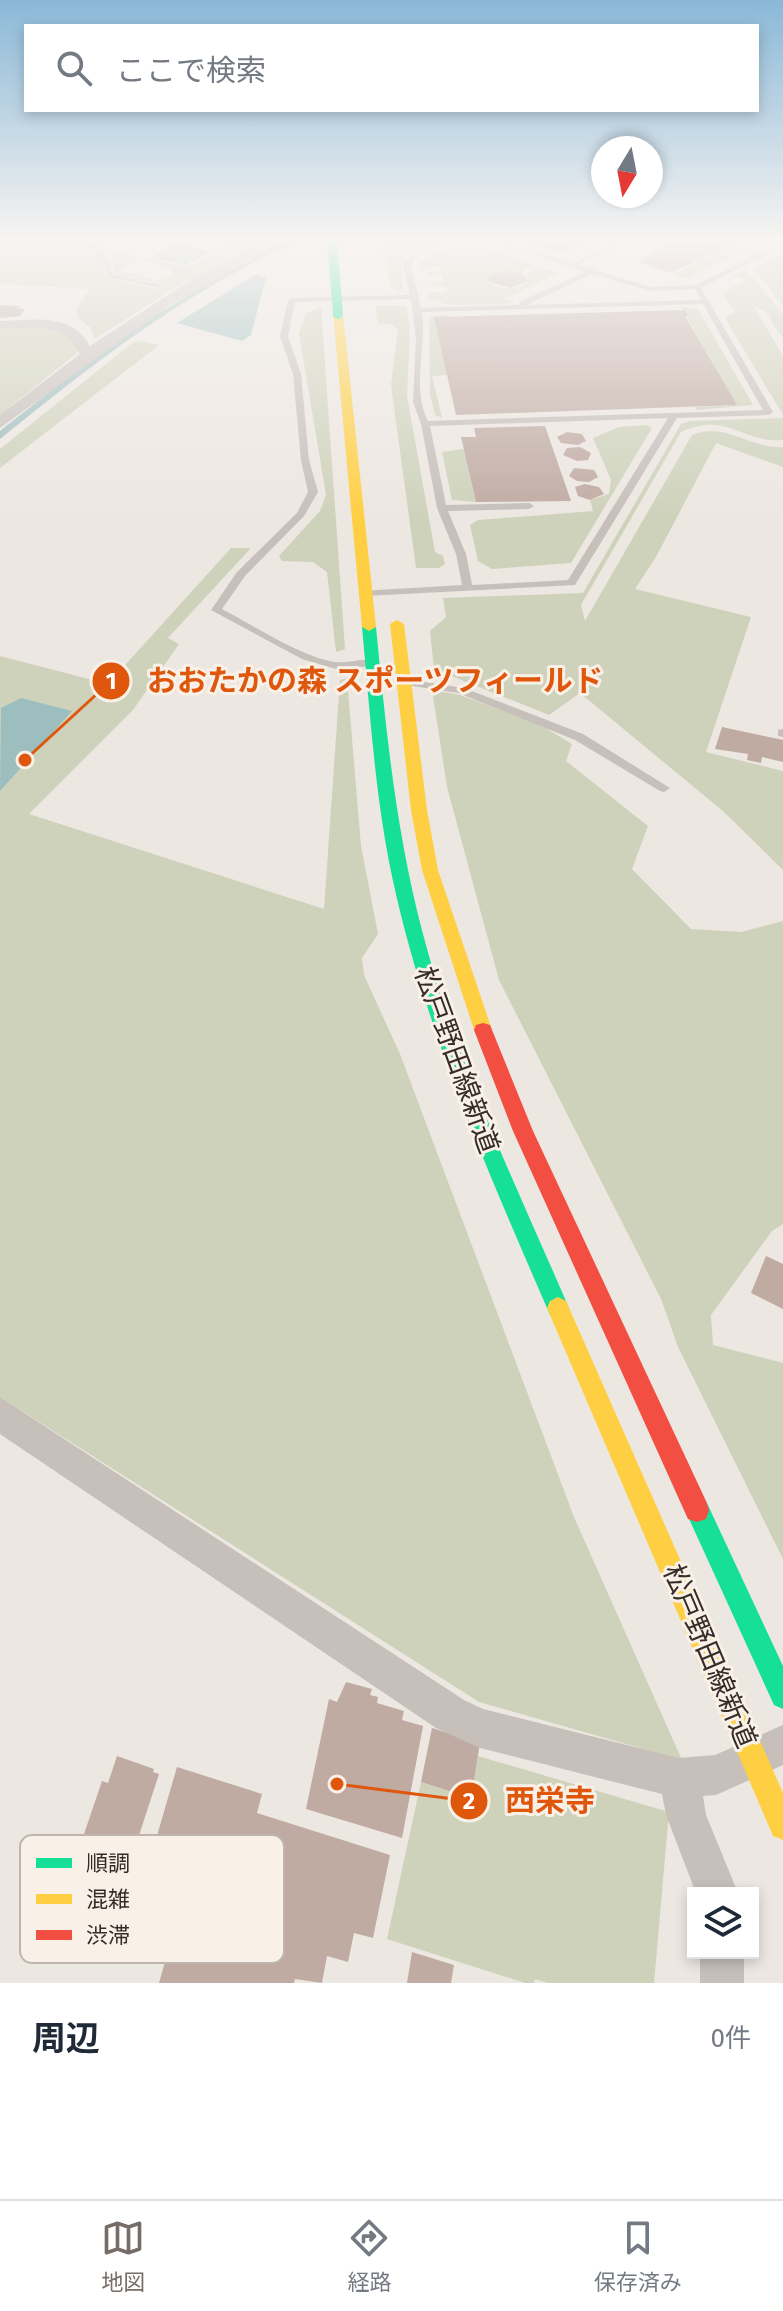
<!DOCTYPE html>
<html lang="ja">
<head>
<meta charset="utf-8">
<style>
  :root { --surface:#fff; --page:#f6f6f7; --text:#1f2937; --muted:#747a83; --line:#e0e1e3; --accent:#766d69 }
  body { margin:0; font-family:"Fira Sans","Noto Sans JP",sans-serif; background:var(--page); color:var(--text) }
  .controls { position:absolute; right:24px; bottom:24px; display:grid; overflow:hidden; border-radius:0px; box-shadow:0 4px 12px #0003 }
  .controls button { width:72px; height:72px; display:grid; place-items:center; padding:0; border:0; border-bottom:2px solid var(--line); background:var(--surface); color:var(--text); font:40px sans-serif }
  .compass { position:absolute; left:591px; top:136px; width:72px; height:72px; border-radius:50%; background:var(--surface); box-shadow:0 4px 12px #0003; rotate:190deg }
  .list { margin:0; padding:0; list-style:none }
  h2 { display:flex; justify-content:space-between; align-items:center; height:104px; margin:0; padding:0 32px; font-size:34px }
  h2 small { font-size:26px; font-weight:400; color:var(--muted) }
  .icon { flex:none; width:44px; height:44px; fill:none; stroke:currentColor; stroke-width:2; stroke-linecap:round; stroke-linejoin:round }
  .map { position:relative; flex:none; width:783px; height:1983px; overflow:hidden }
  .search { position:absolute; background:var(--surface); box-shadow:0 4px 12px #0003; left:24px; right:24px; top:24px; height:88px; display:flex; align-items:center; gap:20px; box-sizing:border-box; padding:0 28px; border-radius:0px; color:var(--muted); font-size:30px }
  .sheet { height:216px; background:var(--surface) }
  nav { display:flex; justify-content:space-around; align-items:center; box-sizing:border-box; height:112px; border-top:2px solid var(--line); background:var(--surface); font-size:22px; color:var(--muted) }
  nav a { display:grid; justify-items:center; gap:4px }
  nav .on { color:var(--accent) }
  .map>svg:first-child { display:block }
  .green { fill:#ced2bb }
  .water { fill:#9dbebe }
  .building { fill:#c0aba3 }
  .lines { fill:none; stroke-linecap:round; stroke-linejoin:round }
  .lane { fill:#c6bfba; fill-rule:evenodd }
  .street { fill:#c6bfba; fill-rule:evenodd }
  .fast { fill:#16e098; fill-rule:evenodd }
  .slow { fill:#ffcf43; fill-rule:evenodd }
  .jam { fill:#f24e42; fill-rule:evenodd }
  .fast-bridge { stroke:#16e098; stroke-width:10 }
  .labels { text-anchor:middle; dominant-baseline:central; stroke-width:6; stroke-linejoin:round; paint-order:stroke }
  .street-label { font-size:28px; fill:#362c28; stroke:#f9f1e8 }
  .key { fill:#f9f1e8; stroke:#beb6ae; stroke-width:2 }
  .key-label { font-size:22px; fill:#362c28 }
  .leader { fill:none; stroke:#df570d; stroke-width:3 }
  .callout-dot { fill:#df570d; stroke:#f9f1e8; stroke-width:3 }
  .mark-label { font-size:24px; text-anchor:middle; font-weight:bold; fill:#fff }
  .callout-label { font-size:30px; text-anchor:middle; font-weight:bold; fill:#df570d; stroke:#f9f1e8; stroke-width:6; stroke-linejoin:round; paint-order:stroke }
</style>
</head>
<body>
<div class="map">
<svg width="783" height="1983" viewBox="0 0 783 1983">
  <rect width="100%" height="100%" fill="#ede7e1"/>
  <!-- green -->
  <g class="green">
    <path d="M0,240C26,240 86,234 101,261C105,267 102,272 107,278L159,289L165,285L155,282L175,274L171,272L173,269L136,259L118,271L155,279L151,282L119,275L115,273L112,259L98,246L113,240L103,246L105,250L183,266L195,265L216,252V246L232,240H266L177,286L95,339L90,327L79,319L76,309L90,289L0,284Z"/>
    <path d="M381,240L432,242C401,255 398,256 403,289L398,291L391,287Z"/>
    <path d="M474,244L535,264L519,273L490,275L487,281C499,291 518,291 529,281L525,275L541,268L571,275L559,273L504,299L513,302L509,304L450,305L427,298L432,292L444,293L450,288L431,285L430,282L444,283L441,274L429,276L428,272L440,271L439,266L420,269L421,261L455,245Z"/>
    <path d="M733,245L747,249L688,279L671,275Z"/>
    <path d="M783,254V306L753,268Z"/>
    <path d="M746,270L783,314V338L769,318L771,315L754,306L783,356V415L725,318L734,312L723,293L745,280L733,275Z"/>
    <path d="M375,306H406L410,329L407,396L435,552L443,556L445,564L439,568H416L391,385L398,330L392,325L378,323Z"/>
    <path d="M321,307L345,649L336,652L327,572L313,562L282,561L279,556L320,511L326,495L299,333L306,313Z"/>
    <path d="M681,307L698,309L753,405L697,410L695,407L736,405Z"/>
    <path d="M448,314L447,375L432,376L442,418L435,415L430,394L429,317Z"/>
    <path d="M54,326L79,344L77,353L0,415V327Z"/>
    <path d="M139,341L159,345L0,468V449L131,344Z"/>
    <path d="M783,418V440C740,443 728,411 681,432L581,605L585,621L692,435C725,421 749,449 783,447V467L716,443L656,557L635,589L751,617L706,752L783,771V870L724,812L580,693L549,715L434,669L430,631L446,617L443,598L583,593L681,424L690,421Z"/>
    <path d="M646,425L652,428L571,563L492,569L478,561L470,525L478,520L593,511L590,500L609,494L611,480L593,438L619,427Z"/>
    <path d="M464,449L476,502L452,500L442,452Z"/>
    <path d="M231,548H251L168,638L179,644L133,710L29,814L324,909L340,680L347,678L361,846L378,934L362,958L364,975L400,1054L574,1517L682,1760L479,1702L0,1397V656L108,684Z"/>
    <path d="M432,690L460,695L540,725L572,744L566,761L648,826L632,869L691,929L741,932L783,921V1224L772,1231L711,1315L713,1345L783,1363V1559L678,1347L661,1299L499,980L447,787Z"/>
    <path d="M478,1756L669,1812L654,1983H548L535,1979L534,1983H525L387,1939L421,1782L451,1792L453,1787L471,1792Z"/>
  </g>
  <!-- water -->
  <g class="water">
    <path d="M288,240H300C182,294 100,358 0,439V431C94,356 179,292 288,240Z"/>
    <path d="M183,243L211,252L184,265L153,258L171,244Z"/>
    <path d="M255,275L266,278L251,335L242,341L177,323Z"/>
    <path d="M21,698L72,711L0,791L1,708Z"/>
  </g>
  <!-- building -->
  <g class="building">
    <path d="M521,240H591L560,254Z"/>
    <path d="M676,240H742L670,273L637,262Z"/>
    <path d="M508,271L521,273L529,281L510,288L487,281L490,275Z"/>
    <path d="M0,305L20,306L18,308L25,309L20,316L0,318Z"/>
    <path d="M685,310L688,316H685L737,405L456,415L434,317Z"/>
    <path d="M545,426L571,501L476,502L461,437H476L474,428Z"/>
    <path d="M567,432L582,434L586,441L578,445L561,443L557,437Z"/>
    <path d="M580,447L591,453L588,460L577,461L563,455L567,448Z"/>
    <path d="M574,468L594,470L598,477L589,482L577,481L569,476Z"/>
    <path d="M585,484L599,487L604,494L590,500L578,496L575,487Z"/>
    <path d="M722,727L783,740V762L762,757L761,763L747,760L748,754L715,749Z"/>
    <path d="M766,1256L783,1264V1309L751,1293Z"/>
    <path d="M346,1682L372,1689L370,1695L378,1697L377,1703L404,1711L402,1720L423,1726L402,1838L306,1809L329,1699L337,1702Z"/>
    <path d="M432,1728L480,1743L472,1792L453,1787L452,1792L421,1782Z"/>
    <path d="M117,1756L154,1769L153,1772L159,1774L133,1854L83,1837L102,1781L108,1783Z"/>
    <path d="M177,1767L262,1794L257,1813L390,1855L373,1938L354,1933L348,1962L327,1956L322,1983L295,1979L294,1983H159L175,1927L245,1950L248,1939L233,1934L242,1896L212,1885L208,1899L170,1887L172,1878L147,1870Z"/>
    <path d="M412,1952L454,1965L451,1983H407Z"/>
  </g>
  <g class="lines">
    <!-- lane -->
    <g class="lane">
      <path d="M75,240L91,243L104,240L96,245L109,260L113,274L165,286L161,288L107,277C99,254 95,251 75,240Z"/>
      <path d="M443,240H452L418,254L411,265L421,308L519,305V302L585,272L487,240H497L575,264L580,259L621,240H629L584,261L581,266L597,269L598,271L651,287L696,285L783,241V246L701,288L773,412L769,415L677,418L575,585L365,596L360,593L361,591L462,585L456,554L437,508L421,424L413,402L416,340L411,299L295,302L288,336L301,374L309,460L318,492L304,516L245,576L222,609C253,625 301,657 335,662C349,664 366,656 377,663L372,666L336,669L302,659L211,610L237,572L297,513L308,492L301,460L293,374L280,336L288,300L292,298L410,295L403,265L414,252ZM592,274L651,291L695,289L701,300L526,305ZM703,304L763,410L428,421C411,388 427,348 422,312ZM668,418L568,580L472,585L466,554L448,511L529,509L534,506L529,503L446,505L430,426Z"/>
      <path d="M404,679L464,688L583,734L670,788L664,792L660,791L575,740L458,693L400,684V680Z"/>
      <path d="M783,729V737L778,736V730Z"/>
    </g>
    <!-- street -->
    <g class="street">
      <path d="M266,240H282L171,304L0,428V415L80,354C63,320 33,328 0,329V321C33,320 72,312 90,346L196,277Z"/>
      <path d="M0,1397L464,1700L483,1709L679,1758L715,1755L783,1725V1765L716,1795L703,1796L706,1815L738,1893H696L666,1815L662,1794L480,1748L436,1728L0,1434Z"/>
      <rect x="700" y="1953" width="44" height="30"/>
    </g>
    <!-- fast -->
    <g class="fast">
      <path d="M369,623L376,627C386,730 396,833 423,934C457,1064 516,1185 569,1308L566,1315L558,1319L550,1315C489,1174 426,1032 393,881C375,798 370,712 362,627Z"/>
      <path d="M697,1498L706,1501L783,1666V1709L774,1705L685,1510L688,1501Z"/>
    </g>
    <!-- slow -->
    <g class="slow">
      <path d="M338,311L343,314L376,627L369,631L362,627L333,314Z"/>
      <path d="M397,620L404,624L427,810L438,870L492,1030L490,1035H476L474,1030L422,870L411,810L390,624Z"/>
      <path d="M558,1297L566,1301L783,1793V1840L773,1836L547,1308L550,1301Z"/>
    </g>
    <!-- jam -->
    <path class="jam" d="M483,1023L490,1025L492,1030L533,1131L706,1501L709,1510L706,1519L697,1522L688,1519L513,1131L474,1030L476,1025Z"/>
    <!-- fast-bridge -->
    <path class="fast-bridge" d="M332,240L338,314"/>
  </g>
  <!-- sky -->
  <linearGradient id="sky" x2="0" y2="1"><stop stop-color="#8ab8d7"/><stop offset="0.46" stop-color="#f7f4f2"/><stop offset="1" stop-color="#f7f4f2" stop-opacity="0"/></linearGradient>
  <rect width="783" height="518" fill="url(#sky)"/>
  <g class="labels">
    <!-- street labels -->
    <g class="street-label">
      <text transform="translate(457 1060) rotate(70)">松戸野田線新道</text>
      <text transform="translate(710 1656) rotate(67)">松戸野田線新道</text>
    </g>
  </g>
  <!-- legend -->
  <rect x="20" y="1835" width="264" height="128" rx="12" class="key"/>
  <rect x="36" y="1858" width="36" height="10" fill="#16e098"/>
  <rect x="36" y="1894" width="36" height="10" fill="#ffcf43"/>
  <rect x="36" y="1930" width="36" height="10" fill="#f24e42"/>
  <g class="key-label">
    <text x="86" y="1871">順調</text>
    <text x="86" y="1907">混雑</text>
    <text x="86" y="1943">渋滞</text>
  </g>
  <!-- callouts -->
  <path class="leader" d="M25 760L111 681M337 1784L469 1801"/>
  <g class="callout-dot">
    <circle cx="25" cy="760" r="8"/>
    <circle cx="337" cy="1784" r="8"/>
    <circle cx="111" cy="681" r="20"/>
    <circle cx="469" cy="1801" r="20"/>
  </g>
  <g class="mark-label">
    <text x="111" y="689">1</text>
    <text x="469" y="1809">2</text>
  </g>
  <g class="callout-label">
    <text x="375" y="691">おおたかの森 スポーツフィールド</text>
    <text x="550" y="1811">西栄寺</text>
  </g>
</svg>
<div class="controls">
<button><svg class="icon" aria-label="layers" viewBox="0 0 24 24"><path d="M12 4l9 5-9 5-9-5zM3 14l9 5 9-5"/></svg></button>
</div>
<svg class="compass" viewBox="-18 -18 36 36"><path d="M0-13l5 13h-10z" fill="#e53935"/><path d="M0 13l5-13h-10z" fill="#747a83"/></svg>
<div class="search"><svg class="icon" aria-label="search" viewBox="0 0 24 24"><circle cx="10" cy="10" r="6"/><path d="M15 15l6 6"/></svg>ここで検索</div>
</div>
<section class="sheet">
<h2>周辺<small>0件</small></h2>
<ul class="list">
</ul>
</section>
<nav>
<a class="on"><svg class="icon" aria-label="map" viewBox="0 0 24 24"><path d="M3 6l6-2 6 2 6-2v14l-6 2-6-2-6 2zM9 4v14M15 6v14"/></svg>地図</a>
<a><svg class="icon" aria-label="directions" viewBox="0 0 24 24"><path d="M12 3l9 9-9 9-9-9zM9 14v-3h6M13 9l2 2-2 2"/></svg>経路</a>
<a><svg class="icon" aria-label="saved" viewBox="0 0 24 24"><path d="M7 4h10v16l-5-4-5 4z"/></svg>保存済み</a>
</nav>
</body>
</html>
